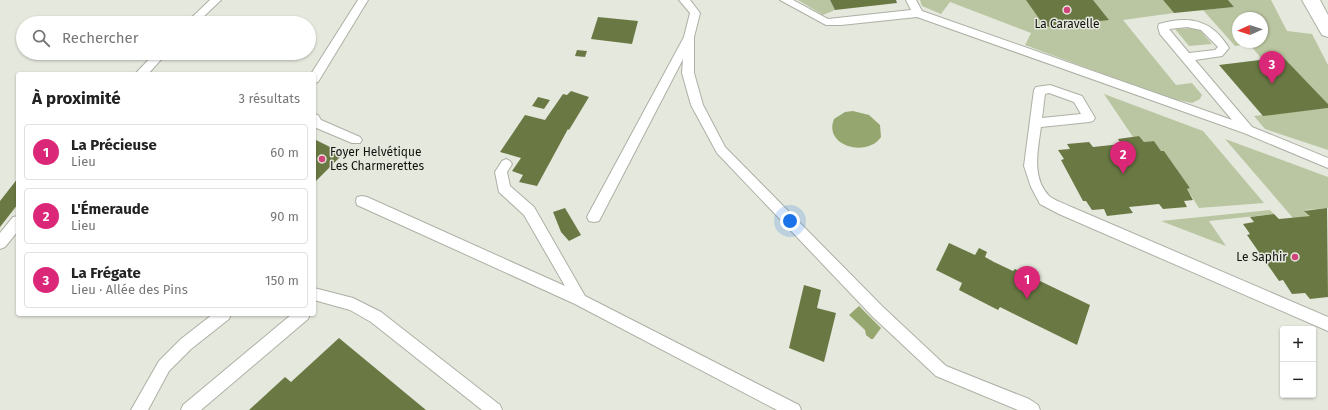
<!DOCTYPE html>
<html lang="fr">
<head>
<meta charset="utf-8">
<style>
  :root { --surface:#fff; --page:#f6f6f6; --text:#222; --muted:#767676; --line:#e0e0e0; --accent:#db2777 }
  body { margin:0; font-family:"Fira Sans",sans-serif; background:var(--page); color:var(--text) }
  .controls { position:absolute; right:12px; bottom:12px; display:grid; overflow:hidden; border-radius:4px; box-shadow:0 1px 3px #0004 }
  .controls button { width:36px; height:36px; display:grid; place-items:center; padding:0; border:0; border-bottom:1px solid var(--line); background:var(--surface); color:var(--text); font:20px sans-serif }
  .compass { position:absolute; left:1232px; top:12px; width:36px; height:36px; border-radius:50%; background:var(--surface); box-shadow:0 1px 3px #0004; rotate:267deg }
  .you { position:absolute; left:790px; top:221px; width:14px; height:14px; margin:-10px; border:3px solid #fff; border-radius:50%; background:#1a73e8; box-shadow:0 0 0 6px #1a73e833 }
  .badge { display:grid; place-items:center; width:26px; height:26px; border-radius:50%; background:var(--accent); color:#fff; font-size:13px; font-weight:700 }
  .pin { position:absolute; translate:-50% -33px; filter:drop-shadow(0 1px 2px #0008) }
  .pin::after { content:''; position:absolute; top:21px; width:14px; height:12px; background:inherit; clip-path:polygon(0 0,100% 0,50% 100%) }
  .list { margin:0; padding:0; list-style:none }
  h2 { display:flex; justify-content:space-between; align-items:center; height:52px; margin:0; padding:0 16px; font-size:17px }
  h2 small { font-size:13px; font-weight:400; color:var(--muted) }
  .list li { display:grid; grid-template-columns:26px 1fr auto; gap:12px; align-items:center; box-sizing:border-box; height:56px; margin:0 8px 8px; padding:0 8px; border:1px solid var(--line); border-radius:4px }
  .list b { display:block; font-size:15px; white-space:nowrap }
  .list p { margin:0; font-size:13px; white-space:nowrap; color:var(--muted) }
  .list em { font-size:13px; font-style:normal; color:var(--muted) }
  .icon { flex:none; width:22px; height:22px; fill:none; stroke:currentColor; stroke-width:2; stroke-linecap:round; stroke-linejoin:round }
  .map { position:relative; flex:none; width:1328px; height:410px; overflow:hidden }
  .search { position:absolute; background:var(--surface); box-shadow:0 1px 3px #0004; left:16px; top:16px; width:300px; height:44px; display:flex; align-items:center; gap:10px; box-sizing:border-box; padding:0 14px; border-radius:22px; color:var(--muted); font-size:15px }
  .panel { position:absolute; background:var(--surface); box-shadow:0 1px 3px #0004; left:16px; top:72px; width:300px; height:244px; border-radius:4px }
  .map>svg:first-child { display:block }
  .green { fill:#bac6a1; fill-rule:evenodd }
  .water { fill:#95a66f }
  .building { fill:#6a7944 }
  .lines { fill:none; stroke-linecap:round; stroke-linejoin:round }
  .service-casing { stroke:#acb0a5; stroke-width:2 }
  .minor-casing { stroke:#acb0a5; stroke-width:2 }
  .service { fill:#fff; fill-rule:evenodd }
  .minor { fill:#fff; fill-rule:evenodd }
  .poi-dot { fill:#cf4479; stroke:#e5e8dd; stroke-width:1.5 }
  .labels { text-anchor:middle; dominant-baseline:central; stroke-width:3; stroke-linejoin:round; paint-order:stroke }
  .poi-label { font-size:12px; fill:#12130f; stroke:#e5e8dd }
</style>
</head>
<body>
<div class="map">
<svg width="1328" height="410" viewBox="0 0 1328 410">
  <rect width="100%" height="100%" fill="#e5e8dd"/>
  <!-- green -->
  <g class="green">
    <path d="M798,0H830L835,10L823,15Z"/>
    <path d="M920,0H1163L1174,13L1123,20L1176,85L1192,83L1202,95L1200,99L1192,103L1168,98L1025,45L1031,33L950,2L941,14L922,6Z"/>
    <path d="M1228,0H1271L1287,31L1312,34L1328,65V104L1283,57L1262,59L1249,44L1235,46L1203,10L1234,7ZM1238,18H1262V42H1238Z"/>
    <path d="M1198,28L1212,44L1189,46L1175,29Z"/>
    <path d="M1104,94L1203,131L1264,203L1199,208L1187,189L1190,188L1164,151H1161L1154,141L1144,142L1139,136L1133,137Z"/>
    <path d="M1328,108V150L1265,129L1254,116Z"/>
    <path d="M1225,139L1328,177V208L1305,210L1310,216L1293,218Z"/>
    <path d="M1270,210L1274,214L1209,221L1226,246L1161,221Z"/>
  </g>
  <!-- water -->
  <g class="water">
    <path d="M853,111L869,115L880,125L881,137C867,158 823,146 834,119L845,112Z"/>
    <path d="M859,306L881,328L873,339H871L866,335L865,330L849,315Z"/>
  </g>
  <!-- building -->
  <g class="building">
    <path d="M830,0H896L897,3L835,10Z"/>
    <path d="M1026,0H1093L1109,20L1045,27Z"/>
    <path d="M1163,0H1228L1234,7L1174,13Z"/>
    <path d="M598,17L638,21L632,44L591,39Z"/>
    <path d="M577,50L587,51L585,57L575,56Z"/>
    <path d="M1283,57L1328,104V108L1263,116L1219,65Z"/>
    <path d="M571,91L589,97L569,130L568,129L537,186L519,182L523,175L512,171L521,158L500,152L525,115L545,120L563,94L567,95Z"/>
    <path d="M538,97L550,100L544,109L532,106Z"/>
    <path d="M1139,136L1144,142L1154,141L1161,151H1164L1190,188L1187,189L1193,200L1184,201L1187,207L1163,209L1159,204L1129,207L1133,213L1107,216L1104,209L1092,210L1086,201H1083L1061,160L1064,159L1058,150L1070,149L1067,144L1089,142L1093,147L1121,144L1118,139Z"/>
    <path d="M314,139L340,152L342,155L314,183Z"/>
    <path d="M18,178V204L0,227V201Z"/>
    <path d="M565,208L581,235L569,241L561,232L553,212Z"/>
    <path d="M1327,208L1328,297L1310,299L1305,293L1292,294L1283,280L1279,281L1247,235L1250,234L1243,224L1254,222L1250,217L1274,214L1279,219L1310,216L1304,211Z"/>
    <path d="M949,243L975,255L979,248L987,252L985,257L994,262L1013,271L1015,269L1090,305L1077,345L1000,307L998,310L959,290L962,283L936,270Z"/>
    <path d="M804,285L821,290L817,308L836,313L824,362L789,348Z"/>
    <path d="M339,338L426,410H249L285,377L291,382Z"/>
  </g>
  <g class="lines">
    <defs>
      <g id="service">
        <path d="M210,0H221L197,23H186Z"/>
        <path d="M358,0H368L318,82L314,83V74H311Z"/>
        <path d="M679,0H690L700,13L694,37V73L703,105L725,147L883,307L946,366L1029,399L1038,405L1040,410H1018L936,376L873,317L717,153L691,105L682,73L683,59L599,221L594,222L589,221L587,217L589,213L684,37L690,13Z"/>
        <path d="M780,0H793L828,19L911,10L906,0H916L922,11L1232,120L1160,34L1158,27L1159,24C1190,15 1212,20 1229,48L1222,56L1195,60L1252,127L1328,158V168L1244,133L917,17L841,25H826ZM1187,27L1201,30L1218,47L1215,50L1189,53L1169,29Z"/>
        <path d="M155,53H167L148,74H135Z"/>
        <path d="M1050,85L1082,96L1095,118L1093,121L1089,122L1041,127C1038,149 1031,177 1049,196C1054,200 1063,203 1069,206L1328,317V331L1059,214L1040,204L1031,187L1024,166L1034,90L1036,87ZM1049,93L1074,102L1081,114L1042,118L1045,94Z"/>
        <path d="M314,114L318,115L321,120L360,137L362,140L360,143H352L314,127Z"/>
        <path d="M506,159L510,161L512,164L507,172L510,186L534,207L585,296L799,405L801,410H777L575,304L357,205L356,201L357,197L362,196L367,197L565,286L524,215L499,192L495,172L502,161Z"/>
        <path d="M18,216V231L5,247L0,249V233L13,217Z"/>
        <path d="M314,288L353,298L381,312L500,405L502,410H482L371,322L350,310L314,300Z"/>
        <path d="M213,314H231L229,319L191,349L169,371L148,410H131L159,361L181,339Z"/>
        <path d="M292,314H310L308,319L201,410H181L183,405Z"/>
      </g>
      <path id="minor" d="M1302,0H1320L1328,15V37L1322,35Z"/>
    </defs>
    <!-- service casing -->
    <use href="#service" class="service-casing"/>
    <!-- minor casing -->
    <use href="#minor" class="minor-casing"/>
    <!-- service -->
    <use href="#service" class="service"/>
    <!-- minor -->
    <use href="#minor" class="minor"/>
  </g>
  <!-- markers -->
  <g class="poi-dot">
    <circle cx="1067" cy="10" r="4"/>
    <circle cx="322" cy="159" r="4"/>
    <circle cx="1295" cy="257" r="4"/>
  </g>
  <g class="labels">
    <!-- poi labels -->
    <g class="poi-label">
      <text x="1067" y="24">La Caravelle</text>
      <text x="330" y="152" text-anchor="start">Foyer Helvétique<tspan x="330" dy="14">Les Charmerettes</tspan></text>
      <text x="1287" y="257" text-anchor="end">Le Saphir</text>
    </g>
  </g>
</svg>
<div class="controls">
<button>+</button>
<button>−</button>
</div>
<svg class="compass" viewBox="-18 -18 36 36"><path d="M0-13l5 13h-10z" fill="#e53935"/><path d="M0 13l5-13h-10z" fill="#767676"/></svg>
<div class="you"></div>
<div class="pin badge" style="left:1027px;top:299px">1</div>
<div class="pin badge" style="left:1123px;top:174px">2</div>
<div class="pin badge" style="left:1272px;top:84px">3</div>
<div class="search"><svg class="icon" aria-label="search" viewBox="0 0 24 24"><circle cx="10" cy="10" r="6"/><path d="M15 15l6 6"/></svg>Rechercher</div>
<section class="panel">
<h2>À proximité<small>3 résultats</small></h2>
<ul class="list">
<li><span class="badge">1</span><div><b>La Précieuse</b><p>Lieu</p></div><em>60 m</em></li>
<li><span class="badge">2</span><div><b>L'Émeraude</b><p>Lieu</p></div><em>90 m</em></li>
<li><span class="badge">3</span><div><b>La Frégate</b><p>Lieu · Allée des Pins</p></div><em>150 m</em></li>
</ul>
</section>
</div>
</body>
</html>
